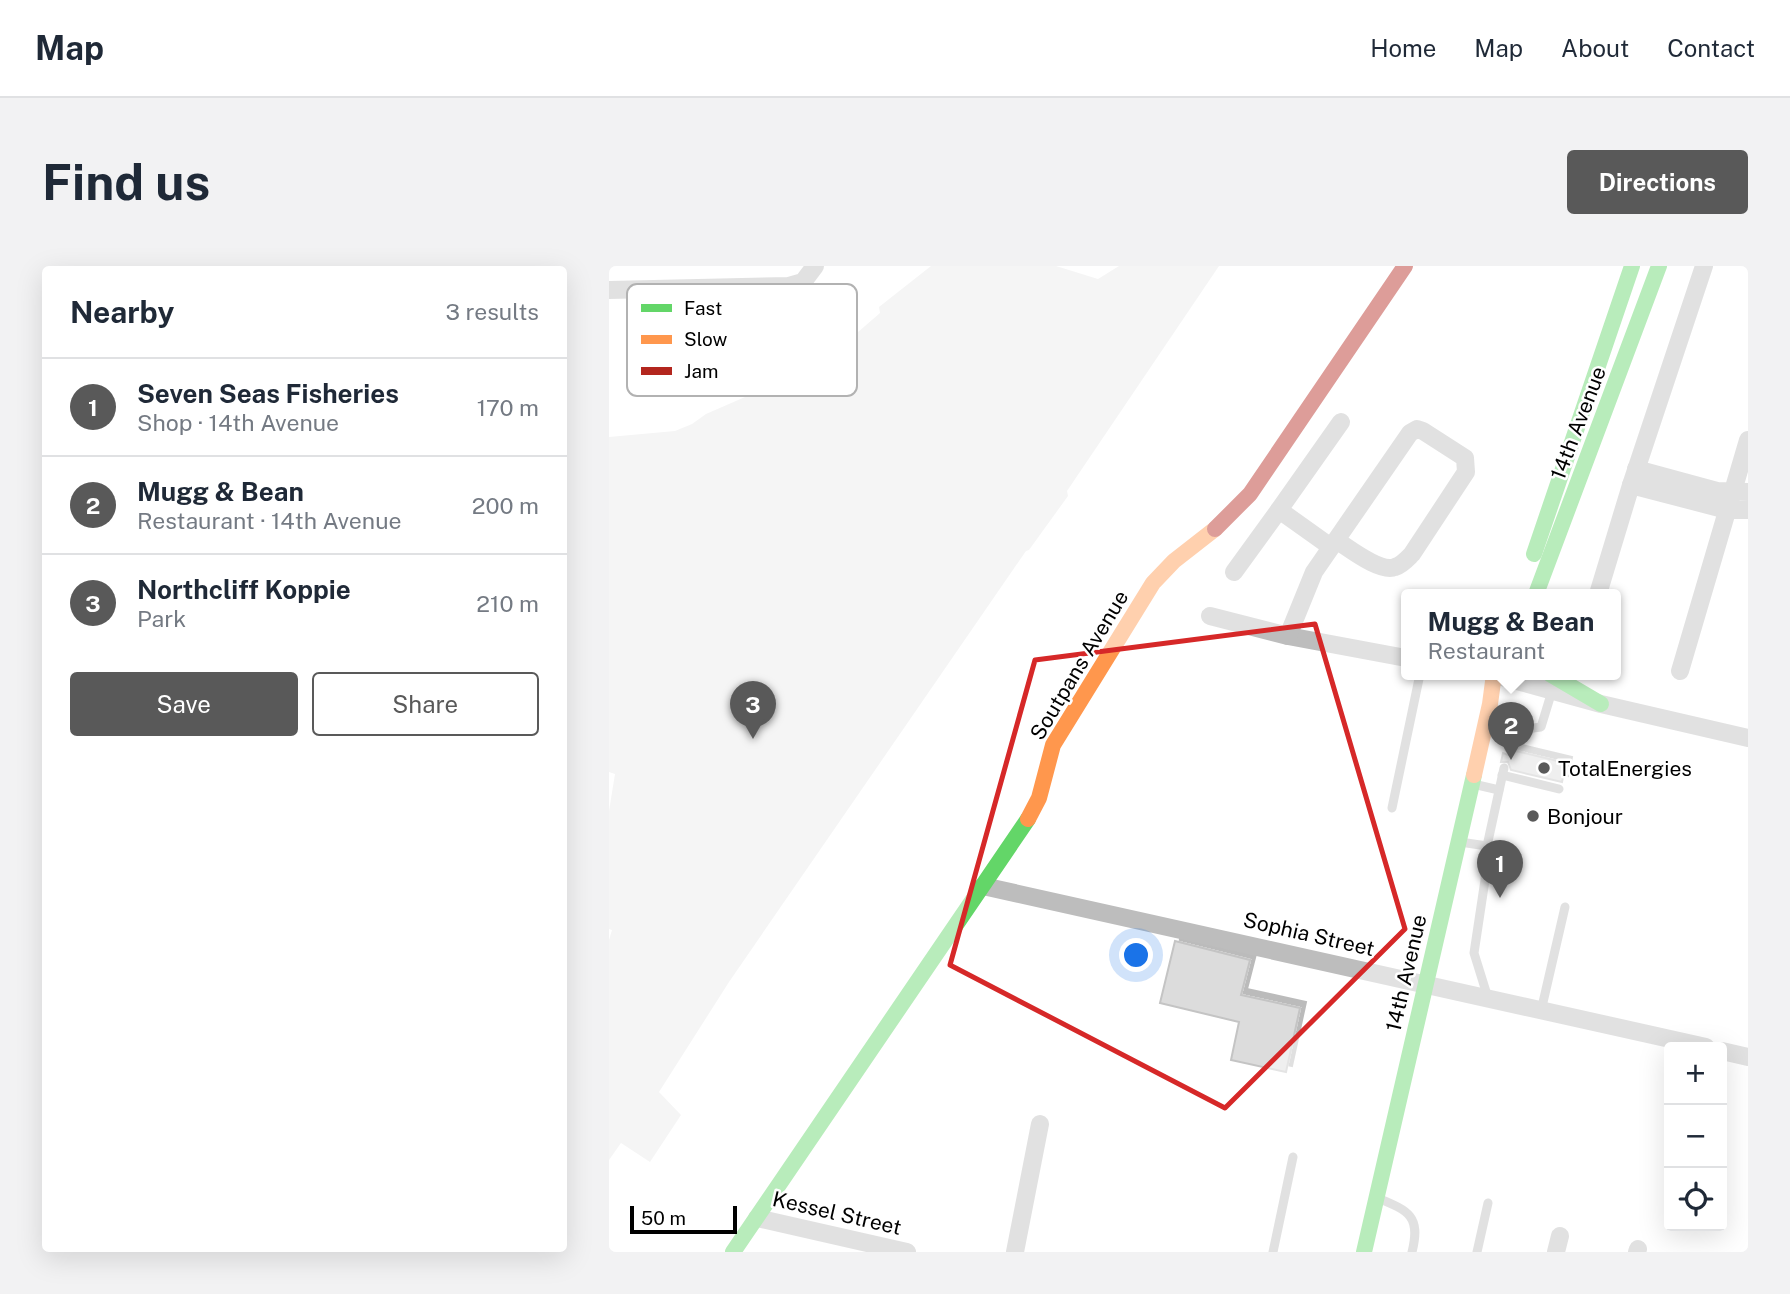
<!DOCTYPE html>
<html lang="en">
<head>
<meta charset="utf-8">
<style>
  :root { --surface:#fff; --page:#f2f2f3; --text:#1f2937; --muted:#747a83; --line:#e0e1e3; --accent:#595959 }
  body { margin:0; font-family:"Public Sans",sans-serif; background:var(--page); color:var(--text) }
  .controls { position:absolute; right:21px; bottom:21px; display:grid; overflow:hidden; border-radius:7px; box-shadow:0 7px 28px #0002 }
  .controls button { width:63px; height:63px; display:grid; place-items:center; padding:0; border:0; border-bottom:2px solid var(--line); background:var(--surface); color:var(--text); font:35px sans-serif }
  .scale { position:absolute; left:21px; bottom:18px; width:107px; box-sizing:border-box; padding-left:7px; border:4px solid #000; border-top:0; font-size:19px; line-height:24px; white-space:nowrap; color:#000; -webkit-text-stroke:5px #fff; paint-order:stroke }
  .you { position:absolute; left:528px; top:690px; width:24px; height:24px; margin:-18px; border:5px solid #fff; border-radius:50%; background:#1a73e8; box-shadow:0 0 0 10px #1a73e833 }
  .badge { display:grid; place-items:center; width:46px; height:46px; border-radius:50%; background:var(--accent); color:#fff; font-size:23px; font-weight:700 }
  .pin { position:absolute; translate:-50% -58px; filter:drop-shadow(0 2px 4px #0008) }
  .pin::after { content:''; position:absolute; top:37px; width:24px; height:21px; background:inherit; clip-path:polygon(0 0,100% 0,50% 100%) }
  .popup { position:absolute; left:792px; top:323px; width:220px; height:91px; box-sizing:border-box; display:grid; place-content:center; border-radius:7px; background:var(--surface); filter:drop-shadow(0 2px 5px #0005); font-size:23px; white-space:nowrap; color:var(--muted) }
  .popup b { font-size:26px; color:var(--text) }
  .popup::after { content:''; position:absolute; left:50%; top:100%; margin-left:-14px; border:14px solid transparent; border-top-color:var(--surface) }
  .list { margin:0; padding:0; list-style:none }
  h2 { display:flex; justify-content:space-between; align-items:center; height:91px; margin:0; padding:0 28px; font-size:30px }
  h2 small { font-size:23px; font-weight:400; color:var(--muted) }
  .list li { display:grid; grid-template-columns:46px 1fr auto; gap:21px; align-items:center; box-sizing:border-box; height:98px; padding:0 28px; border-top:2px solid var(--line) }
  .list b { display:block; font-size:26px; white-space:nowrap }
  .list p { margin:0; font-size:23px; white-space:nowrap; color:var(--muted) }
  .list em { font-size:23px; font-style:normal; color:var(--muted) }
  .actions { display:flex; gap:14px; padding:21px 28px }
  .actions a { flex:1; padding:16px 0; border:2px solid var(--accent); border-radius:7px; text-align:center; font-size:24px; color:var(--accent) }
  .actions .main { background:var(--accent); color:#fff }
  .icon { flex:none; width:38px; height:38px; fill:none; stroke:currentColor; stroke-width:2; stroke-linecap:round; stroke-linejoin:round }
  .map { position:relative; flex:none; width:1139px; height:986px; overflow:hidden; border-radius:7px }
  header { display:flex; align-items:center; gap:42px; box-sizing:border-box; height:98px; padding:0 35px; background:var(--surface); border-bottom:2px solid var(--line) }
  header strong { font-size:33px }
  nav { display:flex; gap:38px; margin-inline-start:auto; font-size:24px }
  .intro { display:flex; align-items:center; justify-content:space-between; box-sizing:border-box; height:168px; padding:0 42px }
  h1 { margin:0; font-size:49px }
  .button { padding:18px 32px; border-radius:7px; background:var(--accent); color:#fff; font-size:24px; font-weight:700 }
  main { display:flex; gap:42px; padding:0 42px }
  aside { flex:1; background:var(--surface); border-radius:7px; box-shadow:0 7px 28px #0002 }
  .map>svg:first-child { display:block }
  .green { fill:#e9e9e9 }
  .building { fill:#dcdcdc; stroke:#c4c4c4; stroke-width:2; filter:url(#shadow) }
  .lines { fill:none; stroke-linecap:round; stroke-linejoin:round }
  .lane { stroke:#bdbdbd; stroke-width:9 }
  .street { stroke:#bdbdbd; stroke-width:18 }
  .fast { stroke:#63d668; stroke-width:16 }
  .slow { stroke:#ff974d; stroke-width:16 }
  .jam { stroke:#b3261e; stroke-width:16 }
  .marked { fill:none; stroke:#d62828; stroke-width:5; stroke-linejoin:round }
  .poi-dot { fill:#595959; stroke:#fff; stroke-width:2.5 }
  .labels { text-anchor:middle; dominant-baseline:central; stroke-width:5; stroke-linejoin:round; paint-order:stroke }
  .street-label { font-size:21px; fill:#000; stroke:#fff }
  .poi-label { font-size:21px; fill:#000; stroke:#fff; text-anchor:start }
  .key { fill:#fff; stroke:#b2b2b2; stroke-width:2 }
  .key-label { font-size:19px; fill:#000 }
</style>
</head>
<body>
<header>
<strong>Map</strong>
<nav><a>Home</a><a>Map</a><a>About</a><a>Contact</a></nav>
</header>
<div class="intro"><h1>Find us</h1><a class="button">Directions</a></div>
<main>
<aside>
<h2>Nearby<small>3 results</small></h2>
<ul class="list">
<li><span class="badge">1</span><div><b>Seven Seas Fisheries</b><p>Shop · 14th Avenue</p></div><em>170 m</em></li>
<li><span class="badge">2</span><div><b>Mugg &amp; Bean</b><p>Restaurant · 14th Avenue</p></div><em>200 m</em></li>
<li><span class="badge">3</span><div><b>Northcliff Koppie</b><p>Park</p></div><em>210 m</em></li>
</ul>
<div class="actions"><a class="main">Save</a><a>Share</a></div>
</aside>
<div class="map">
<svg width="1139" height="986" viewBox="0 0 1139 986">
  <defs>
    <filter id="shadow"><feDropShadow dx="6" dy="-6" stdDeviation="0" flood-color="#0004"/></filter>
  </defs>
  <rect width="100%" height="100%" fill="#fff"/>
  <!-- green -->
  <path class="green" d="M322,0H447L489,13L510,0H610L458,225L459,230L420,284L417,285L120,716L50,826L72,849L41,896L12,877L0,894V674L3,664L0,663V545L6,508L0,506V171L66,165L83,158L97,148L191,107L219,92L271,47L270,41Z"/>
  <!-- building -->
  <g class="building">
    <path d="M907,485L957,497L953,516L902,504L899,496H892L894,487L902,490Z"/>
    <path d="M566,675L641,694L632,729L691,742L677,806L622,794L630,756L551,737Z"/>
  </g>
  <g class="lines">
    <!-- lane -->
    <g class="lane">
      <path d="M878,460L902,465L932,461L943,425"/>
      <path d="M900,483L902,465"/>
      <path d="M893,509L950,523"/>
      <path d="M864,518L890,524"/>
      <path d="M783,542L811,408"/>
      <path d="M851,576L878,580L895,502"/>
      <path d="M878,580L876,614L865,687L879,732"/>
      <path d="M932,745L956,641"/>
      <path d="M769,932C800,945 812,950 803,986"/>
      <path d="M664,986L684,891"/>
      <path d="M868,986L879,937"/>
    </g>
    <!-- street -->
    <g class="street">
      <path d="M0,24L180,20L194,16L206,0"/>
      <path d="M1027,203L1108,225L1139,226"/>
      <path d="M1022,219L1118,244H1139"/>
      <path d="M722,281L670,244L732,156"/>
      <path d="M625,306L670,244"/>
      <path d="M989,328L1022,219L1095,0"/>
      <path d="M601,350L679,370L797,392"/>
      <path d="M679,370L705,306L801,167L808,163L814,165L856,192L857,206L803,288C798,293 793,299 786,301C771,307 740,282 727,274"/>
      <path d="M1071,405L1139,174"/>
      <path d="M882,408L992,438L1139,472"/>
      <path d="M374,620L1097,781"/>
      <path d="M1113,785L1139,791"/>
      <path d="M148,952L298,986"/>
      <path d="M406,986L431,858"/>
      <path d="M947,986L951,970"/>
      <path d="M1028,986L1029,983"/>
    </g>
    <!-- fast -->
    <g class="fast">
      <path d="M925,288L1023,0"/>
      <path d="M927,328L1050,0"/>
      <path d="M941,408L992,438"/>
      <path d="M124,986L419,553"/>
      <path d="M755,986L865,509"/>
    </g>
    <!-- slow -->
    <g class="slow">
      <path d="M865,509L881,438L885,408"/>
      <path d="M419,553L430,532L444,479L544,317L565,295L606,263"/>
    </g>
    <!-- jam -->
    <path class="jam" d="M606,263L641,228L796,0"/>
  </g>
  <!-- marked area -->
  <path d="M0 0H1139V986H0ZM706,358L796,663L616,842L341,699L426,394Z" fill="#fff" fill-opacity=".55" fill-rule="evenodd"/>
  <path class="marked" d="M706,358L796,663L616,842L341,699L426,394Z"/>
  <!-- markers -->
  <g class="poi-dot">
    <circle cx="935" cy="502" r="7"/>
    <circle cx="924" cy="550" r="7"/>
  </g>
  <g class="labels">
    <!-- street labels -->
    <g class="street-label">
      <text transform="translate(969 157) rotate(-69)">14th Avenue</text>
      <text transform="translate(470 399) rotate(-59)">Soutpans Avenue</text>
      <text transform="translate(700 668) rotate(13)">Sophia Street</text>
      <text transform="translate(797 707) rotate(-77)">14th Avenue</text>
      <text transform="translate(228 947) rotate(13)">Kessel Street</text>
    </g>
    <!-- poi labels -->
    <g class="poi-label">
      <text x="949" y="502">TotalEnergies</text>
      <text x="938" y="550">Bonjour</text>
    </g>
  </g>
  <!-- legend -->
  <rect x="18" y="18" width="230" height="112" rx="10" class="key"/>
  <rect x="32" y="38" width="31" height="8" fill="#63d668"/>
  <rect x="32" y="69" width="31" height="9" fill="#ff974d"/>
  <rect x="32" y="101" width="31" height="8" fill="#b3261e"/>
  <g class="key-label">
    <text x="75" y="49">Fast</text>
    <text x="75" y="80">Slow</text>
    <text x="75" y="112">Jam</text>
  </g>
</svg>
<div class="controls">
<button>+</button>
<button>−</button>
<button><svg class="icon" aria-label="locate" viewBox="0 0 24 24"><circle cx="12" cy="12" r="6"/><path d="M12 2v4M12 18v4M2 12h4M18 12h4"/></svg></button>
</div>
<div class="scale">50 m</div>
<div class="you"></div>
<div class="pin badge" style="left:891px;top:632px">1</div>
<div class="pin badge" style="left:902px;top:494px">2</div>
<div class="popup"><b>Mugg &amp; Bean</b>Restaurant</div>
<div class="pin badge" style="left:144px;top:473px">3</div>
</div>
</main>
</body>
</html>
